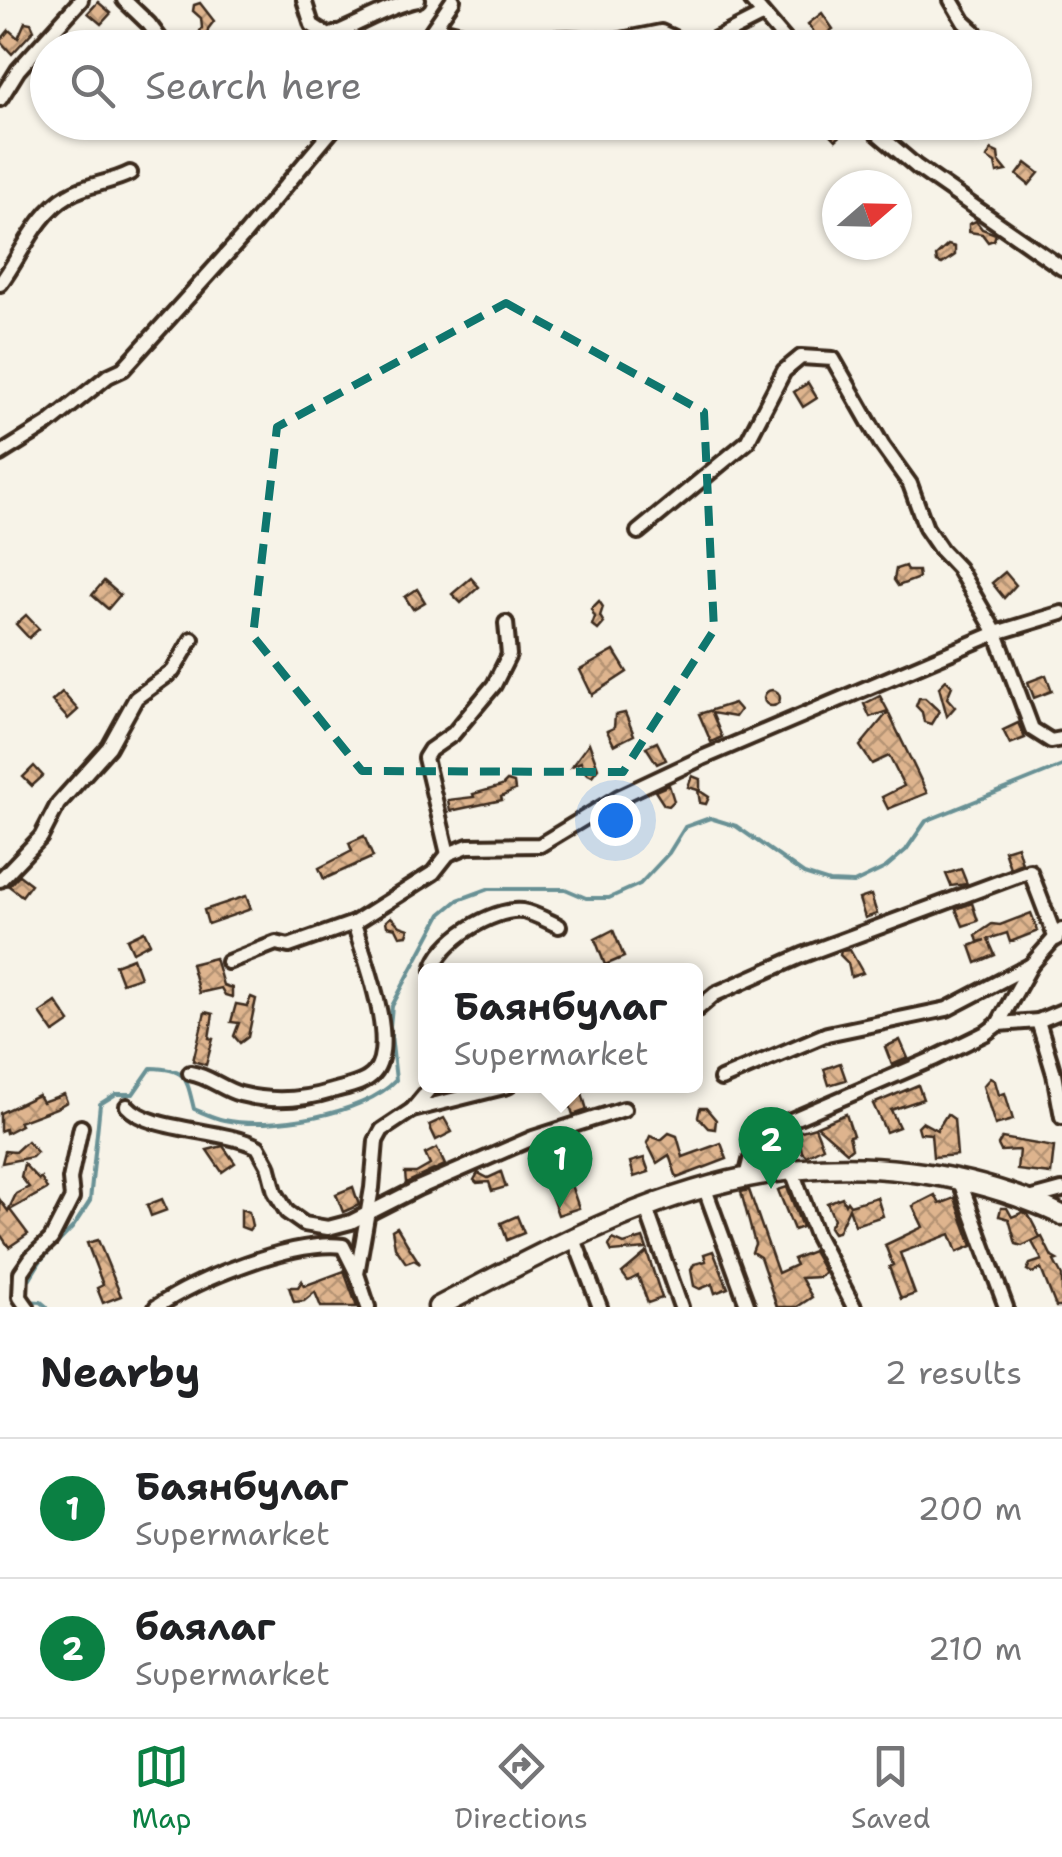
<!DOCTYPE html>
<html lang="en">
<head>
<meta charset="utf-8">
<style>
  :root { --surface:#fff; --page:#f2f2f2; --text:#202124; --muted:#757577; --line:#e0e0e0; --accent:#0b8043 }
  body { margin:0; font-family:"Shantell Sans",sans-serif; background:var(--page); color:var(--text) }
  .compass { position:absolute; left:822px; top:170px; width:90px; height:90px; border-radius:50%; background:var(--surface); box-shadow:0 2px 8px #0004; rotate:70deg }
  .you { position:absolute; left:615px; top:820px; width:35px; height:35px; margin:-25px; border:8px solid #fff; border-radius:50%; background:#1a73e8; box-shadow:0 0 0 15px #1a73e833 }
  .badge { display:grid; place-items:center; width:65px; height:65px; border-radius:50%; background:var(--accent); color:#fff; font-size:32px; font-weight:700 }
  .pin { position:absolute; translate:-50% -82px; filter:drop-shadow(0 2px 5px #0008) }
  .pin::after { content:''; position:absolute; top:52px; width:35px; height:30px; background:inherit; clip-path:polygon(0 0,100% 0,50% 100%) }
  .popup { position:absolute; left:418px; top:963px; width:285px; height:130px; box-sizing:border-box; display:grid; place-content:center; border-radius:15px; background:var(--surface); filter:drop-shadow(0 2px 8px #0005); font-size:32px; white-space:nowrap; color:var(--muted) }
  .popup b { font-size:38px; color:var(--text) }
  .popup::after { content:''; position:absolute; left:50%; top:100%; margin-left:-20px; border:20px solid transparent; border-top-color:var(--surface) }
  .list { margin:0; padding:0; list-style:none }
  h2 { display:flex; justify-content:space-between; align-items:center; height:130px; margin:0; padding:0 40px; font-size:42px }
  h2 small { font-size:32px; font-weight:400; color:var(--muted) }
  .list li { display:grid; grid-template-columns:65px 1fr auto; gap:30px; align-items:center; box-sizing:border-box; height:140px; padding:0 40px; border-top:2px solid var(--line) }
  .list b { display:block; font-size:38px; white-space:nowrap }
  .list p { margin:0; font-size:32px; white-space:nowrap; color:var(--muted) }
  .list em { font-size:32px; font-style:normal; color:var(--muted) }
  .icon { flex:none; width:55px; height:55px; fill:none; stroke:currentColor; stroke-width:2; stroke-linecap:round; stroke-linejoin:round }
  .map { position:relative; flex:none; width:1062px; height:1307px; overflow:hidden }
  .search { position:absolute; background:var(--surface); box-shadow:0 2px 8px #0004; left:30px; right:30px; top:30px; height:110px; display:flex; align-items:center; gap:25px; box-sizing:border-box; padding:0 35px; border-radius:55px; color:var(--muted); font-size:38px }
  .sheet { height:410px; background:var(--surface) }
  nav { display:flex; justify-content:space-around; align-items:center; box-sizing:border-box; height:140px; border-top:2px solid var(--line); background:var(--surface); font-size:28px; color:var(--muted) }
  nav a { display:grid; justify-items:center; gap:5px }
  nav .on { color:var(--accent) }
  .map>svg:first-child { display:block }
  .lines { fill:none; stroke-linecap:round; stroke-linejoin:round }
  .stream { stroke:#699195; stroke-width:4 }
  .building { fill:url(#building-cross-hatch); stroke:#3b2a1e; stroke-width:2.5 }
  .street-casing { stroke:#3b2a1e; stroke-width:20 }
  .secondary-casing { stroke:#3b2a1e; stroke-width:25 }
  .street { stroke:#f7f3e8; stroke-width:12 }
  .secondary { stroke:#f7f3e8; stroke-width:18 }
  .marked { fill:none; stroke:#0f766e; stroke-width:8; stroke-dasharray:20 12; stroke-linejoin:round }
</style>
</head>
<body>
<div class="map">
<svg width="1062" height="1307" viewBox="0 0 1062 1307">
  <defs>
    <pattern id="building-cross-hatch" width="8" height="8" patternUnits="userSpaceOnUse" patternTransform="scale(2.5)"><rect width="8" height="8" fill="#deb48e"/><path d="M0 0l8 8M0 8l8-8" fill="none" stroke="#b59373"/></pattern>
  </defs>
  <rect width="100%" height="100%" fill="#f7f3e8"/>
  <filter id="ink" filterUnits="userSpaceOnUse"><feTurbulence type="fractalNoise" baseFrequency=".01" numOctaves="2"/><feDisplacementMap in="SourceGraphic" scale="20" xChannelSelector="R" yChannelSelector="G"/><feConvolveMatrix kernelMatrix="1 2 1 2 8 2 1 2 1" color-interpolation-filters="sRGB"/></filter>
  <g filter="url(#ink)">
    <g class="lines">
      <!-- stream -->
      <g class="stream">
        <path d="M24,1288L41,1260L73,1227L90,1201L100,1104L116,1094H133L151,1068C187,1069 186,1077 194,1109C204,1113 214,1118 224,1120C269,1130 364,1115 396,1080L390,1026L392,1006L441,914L458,900L488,889H565L586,898H609L640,884L669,853L685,827L710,818L736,826L804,874L829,882L854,883L885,868L906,850L926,821L1062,766"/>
        <path d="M26,1301L41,1302L47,1307"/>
      </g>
    </g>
    <!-- building -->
    <g class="building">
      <path d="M98,2L111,13L101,24L88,13Z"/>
      <path d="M200,3L214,21L208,29L207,40L203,42L197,36L202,28L201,18L193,11L194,5Z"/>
      <path d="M822,13L833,29L819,39L808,24Z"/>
      <path d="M25,22L31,23L34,30L12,54L0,41L9,30L18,38Z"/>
      <path d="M819,122H835L845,132L836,140Z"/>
      <path d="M991,150L998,153L999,161L1007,171L997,173L995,163L987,158Z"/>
      <path d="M1026,163L1039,173L1029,185L1017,175Z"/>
      <path d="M976,221L982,229L996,234L994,240L988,242L982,234L969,232V224Z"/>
      <path d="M948,245L955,247V255L942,264L937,262L936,256Z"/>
      <path d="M808,383L817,398L803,407L794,392Z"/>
      <path d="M905,566L907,571H918L919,578L898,586L894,580L896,569Z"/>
      <path d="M1005,572L1016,585L1004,598L992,583Z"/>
      <path d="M471,578L479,587L461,603L452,594Z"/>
      <path d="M104,581L120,595L108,609L92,595Z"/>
      <path d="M417,589L425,602L413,609L405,597Z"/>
      <path d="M599,601L603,607L600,616L604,623L598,630L592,625L595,617L591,609Z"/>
      <path d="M26,615L39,629L29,638L16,624Z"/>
      <path d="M614,651L627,672L592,695L580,670Z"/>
      <path d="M1046,675L1052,691L1034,698L1028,682Z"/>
      <path d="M946,680L952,686L947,698L955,707L947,716L939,687Z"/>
      <circle cx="772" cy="698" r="8"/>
      <path d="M62,692L78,710L68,719L52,701Z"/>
      <path d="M880,696L888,711L870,717L864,704Z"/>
      <path d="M919,698H925L939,711L931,724L924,722L922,712L916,706Z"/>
      <path d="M734,703L740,710L735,717L712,713L722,737L711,742L699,714Z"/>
      <path d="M888,712L927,793L888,809L882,797L904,786L889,756L872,764L860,746Z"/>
      <path d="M625,713L634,735L614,745L607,731L614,728L615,715Z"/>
      <path d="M1018,723L1025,738L1010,744L1003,730Z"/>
      <path d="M657,742L666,760L657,764L646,747Z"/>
      <path d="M589,743L598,768L592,776L586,773L581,762L572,766Z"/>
      <path d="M34,766L43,776L32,786L23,777Z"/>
      <path d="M692,776L700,779V791L709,797L706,804L700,803L698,790L688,787Z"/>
      <path d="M507,781L514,783L515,790L501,797L502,800L450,811L448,800L474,797L473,794L502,786Z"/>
      <path d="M669,785L674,801L669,806L664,805L655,791Z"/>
      <path d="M364,836L373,857L324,879L319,868L352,851L349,843Z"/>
      <path d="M1017,846L1022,863L1010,868L1004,850Z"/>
      <path d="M961,869L967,884L951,886L946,874Z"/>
      <path d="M19,875L31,884L22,896L9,886Z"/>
      <path d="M871,895L877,914L865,918L859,899Z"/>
      <path d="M246,896L251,909L208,924L204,910Z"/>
      <path d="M972,903L978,921L963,926L956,909Z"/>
      <path d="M1031,913L1038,931L1010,942L1007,933L988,939L995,955L976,963L970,946L985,940L978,942L976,935L992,924L1000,925Z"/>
      <path d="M391,917L400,926L409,929L407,935L400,936L396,928L387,926L386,921Z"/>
      <path d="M613,930L624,957L605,965L595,939Z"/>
      <path d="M144,931L150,943L133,952L127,939Z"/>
      <path d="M850,950L863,973L851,977L848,963L840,955L841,951Z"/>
      <path d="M133,958L140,977L122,983L115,965Z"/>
      <path d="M215,958L223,985L232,988V997L225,995L221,988L199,993L191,964Z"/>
      <path d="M251,997L256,999L248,1037L240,1043L234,1036L239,1023L231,1022L236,1004L247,1006Z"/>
      <path d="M56,1002L70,1022L54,1033L40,1013Z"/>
      <path d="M205,1012L213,1014L209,1038L213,1039L206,1065L193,1061Z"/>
      <path d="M900,1040L908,1058L892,1065L885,1047Z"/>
      <path d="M840,1063L846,1080L829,1085L824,1069Z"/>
      <path d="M990,1078L995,1081L999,1095L1005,1093L1013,1120L995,1125L983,1086Z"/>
      <path d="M918,1085L923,1099L891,1110L899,1127L886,1132L873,1104Z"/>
      <path d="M564,1086H580L587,1110L573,1115Z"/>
      <path d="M64,1094L67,1102L56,1108L19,1122L21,1125L6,1133L5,1129L0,1131V1113L38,1095L42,1102Z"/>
      <path d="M700,1108H706L716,1120L715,1129L708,1128L698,1117Z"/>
      <path d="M846,1114L853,1135L849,1136L852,1148L847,1152L817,1126Z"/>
      <path d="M947,1114L954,1119L957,1155L933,1157L931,1134L920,1133L918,1126L922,1122L937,1130Z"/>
      <path d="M444,1118L452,1132L436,1140L429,1125Z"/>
      <path d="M815,1127L823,1147L806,1156L802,1152L798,1132Z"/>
      <path d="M669,1133L677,1136L683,1157L721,1143L727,1159L677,1178L669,1155L657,1163L647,1143L650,1136L661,1140Z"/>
      <path d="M1002,1138L1054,1147L1051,1174L1017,1170L1019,1150L1001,1151L998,1145Z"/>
      <path d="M27,1141L37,1152L32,1157L2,1163L5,1151L15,1152Z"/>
      <path d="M223,1146L235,1163L222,1172L207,1150Z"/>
      <path d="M437,1148L445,1165L406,1183L405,1173H416L430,1165L425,1154Z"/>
      <path d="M644,1158L649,1172L634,1177L630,1162Z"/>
      <path d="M24,1164L39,1180L41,1178L47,1189L10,1210L28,1234L9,1247L0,1234V1200L8,1211L16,1194L29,1187L21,1177Z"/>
      <path d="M501,1172L506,1187L492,1191L489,1182L477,1183L474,1180L478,1173L488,1178Z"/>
      <path d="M571,1185L579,1208L558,1215L550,1192Z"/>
      <path d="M353,1187L359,1205L343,1212L336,1194Z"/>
      <path d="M787,1187L802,1227L794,1230L778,1190Z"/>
      <path d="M749,1190L778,1273L796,1265L793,1259L813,1251L825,1273L820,1277L801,1278L812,1297L797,1307H777L760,1257L752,1252L755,1244L741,1192Z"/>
      <path d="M935,1195L940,1204L955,1198L972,1246L957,1252L950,1234L900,1253L915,1294L901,1299L889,1267L893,1265L885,1245L923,1227L913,1206Z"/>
      <path d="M842,1197L845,1204L847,1201L850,1205L877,1197L883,1216L855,1225L849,1208L838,1232L833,1233L829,1227L834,1219L827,1203Z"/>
      <path d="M162,1199L167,1210L151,1216L147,1205Z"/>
      <path d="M1001,1208H1007L1012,1217L1023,1212L1028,1214L1040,1237L1022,1246L1016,1244L1009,1219L999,1216Z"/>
      <path d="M241,1209L249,1212L252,1226L249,1230L241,1227Z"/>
      <path d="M517,1216L524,1233L507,1240L501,1223Z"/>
      <path d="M397,1227L409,1247L420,1264L414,1260L406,1263L395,1247L392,1230Z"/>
      <path d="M1042,1237L1052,1257L1057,1260L1054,1261L1062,1276V1307H1056L1041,1269L1032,1273L1027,1270L1030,1264L1042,1260L1032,1242Z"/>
      <path d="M643,1238L647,1249L612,1252L609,1246L613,1239L624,1244Z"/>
      <path d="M98,1240L121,1296L103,1303L97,1288L103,1285L87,1243Z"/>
      <path d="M713,1251L728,1288L715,1293L712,1284L700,1289L694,1286L691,1270L694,1264L706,1261L704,1254Z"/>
      <path d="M647,1252L662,1298L648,1303L638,1276L628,1281L622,1273Z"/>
      <path d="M344,1271L357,1307H321L315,1292L304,1301L294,1302L289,1287H298L302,1281L304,1286Z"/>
    </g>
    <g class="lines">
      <defs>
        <g id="street">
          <path d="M124,0L149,24L167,48"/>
          <path d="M304,0L312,25L329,36C356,26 393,4 418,0"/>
          <path d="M751,0L792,48"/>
          <path d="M951,0L964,22L974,31"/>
          <path d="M436,28L492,41L568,38L616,41L661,32L691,46L708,43L763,15"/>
          <path d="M420,48L453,0"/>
          <path d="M0,99L18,70L81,0"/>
          <path d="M864,122L917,167L1062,268"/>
          <path d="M0,284C22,255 36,214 69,195C87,184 111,183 130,173"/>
          <path d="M0,454L48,424L108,376L123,369L245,234L339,122"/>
          <path d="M638,532L747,442L784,371L801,357L833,359L882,445L910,484L926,528L941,550L958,568L996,633L1032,729L1051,741L1062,739"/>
          <path d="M448,854L425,758L430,750L453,734L494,685L509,655L506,623"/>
          <path d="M0,880L41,837L58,804L109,747L136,698L173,671L192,639"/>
          <path d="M228,962L276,943L289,946L354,923"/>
          <path d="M433,970C439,942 492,908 522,911C534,913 548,921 559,926"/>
          <path d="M695,1011L715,994L803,955L1030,871L1056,939"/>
          <path d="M1038,1021L1054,1074L1062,1117"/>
          <path d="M998,1024L1031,965L1062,930"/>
          <path d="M190,1073C209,1076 222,1089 240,1094C270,1102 303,1100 332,1091C345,1087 365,1084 374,1073C399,1043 363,955 354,923L433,873L448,854L468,846L540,845L619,797L702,758L996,633L1062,613"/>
          <path d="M721,1079L827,1034L947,1009L1031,965"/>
          <path d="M127,1106C150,1132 221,1128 258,1147L268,1165L275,1192L287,1212L304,1224L328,1228L351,1222L418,1188L533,1138L624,1109"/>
          <path d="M412,1110L432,1086"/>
          <path d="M792,1171L816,1235L854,1307"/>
          <path d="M746,1177L750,1161L762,1141L789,1121L933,1059L986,1033L998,1024L1038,1021L1062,1011"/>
          <path d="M959,1179L1006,1307"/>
          <path d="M705,1189L748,1307"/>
          <path d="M1029,1199L1062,1190"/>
          <path d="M646,1208L681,1307"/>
          <path d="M574,1239L600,1307"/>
          <path d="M27,1307L20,1297L21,1273L32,1257L51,1239L72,1198L70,1179L81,1127"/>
          <path d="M156,1307C198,1279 293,1240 343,1246L357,1274"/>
          <path d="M368,1307L357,1274L372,1188L376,1141L382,1130L412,1110L508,1086"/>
        </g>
        <path id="secondary" d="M438,1307C535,1256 638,1199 748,1177C851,1156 968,1170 1062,1215"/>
      </defs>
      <!-- street casing -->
      <use href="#street" class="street-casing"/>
      <!-- secondary casing -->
      <use href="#secondary" class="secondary-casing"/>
      <!-- street -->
      <use href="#street" class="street"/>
      <!-- secondary -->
      <use href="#secondary" class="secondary"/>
    </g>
  </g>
  <!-- marked area -->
  <path class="marked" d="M506,303L704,412L714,630L623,772L362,771L253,636L277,427Z"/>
</svg>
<svg class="compass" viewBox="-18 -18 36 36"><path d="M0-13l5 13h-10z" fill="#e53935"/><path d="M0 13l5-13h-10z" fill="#757577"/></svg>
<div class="you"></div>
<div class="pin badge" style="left:560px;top:1208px">1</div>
<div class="popup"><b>Баянбулаг</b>Supermarket</div>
<div class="pin badge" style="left:771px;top:1189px">2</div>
<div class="search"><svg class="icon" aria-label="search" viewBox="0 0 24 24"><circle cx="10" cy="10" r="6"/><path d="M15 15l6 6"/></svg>Search here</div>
</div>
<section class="sheet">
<h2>Nearby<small>2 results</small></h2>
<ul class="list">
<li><span class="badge">1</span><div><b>Баянбулаг</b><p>Supermarket</p></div><em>200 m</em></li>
<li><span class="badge">2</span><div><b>баялаг</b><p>Supermarket</p></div><em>210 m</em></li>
</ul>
</section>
<nav>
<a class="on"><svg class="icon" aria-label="map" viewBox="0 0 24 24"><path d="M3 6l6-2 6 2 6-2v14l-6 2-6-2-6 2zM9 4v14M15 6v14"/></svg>Map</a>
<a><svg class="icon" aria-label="directions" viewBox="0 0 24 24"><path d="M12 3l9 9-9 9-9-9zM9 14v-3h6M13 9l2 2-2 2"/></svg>Directions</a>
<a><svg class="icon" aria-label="saved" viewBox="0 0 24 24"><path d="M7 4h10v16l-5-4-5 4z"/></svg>Saved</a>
</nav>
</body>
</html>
